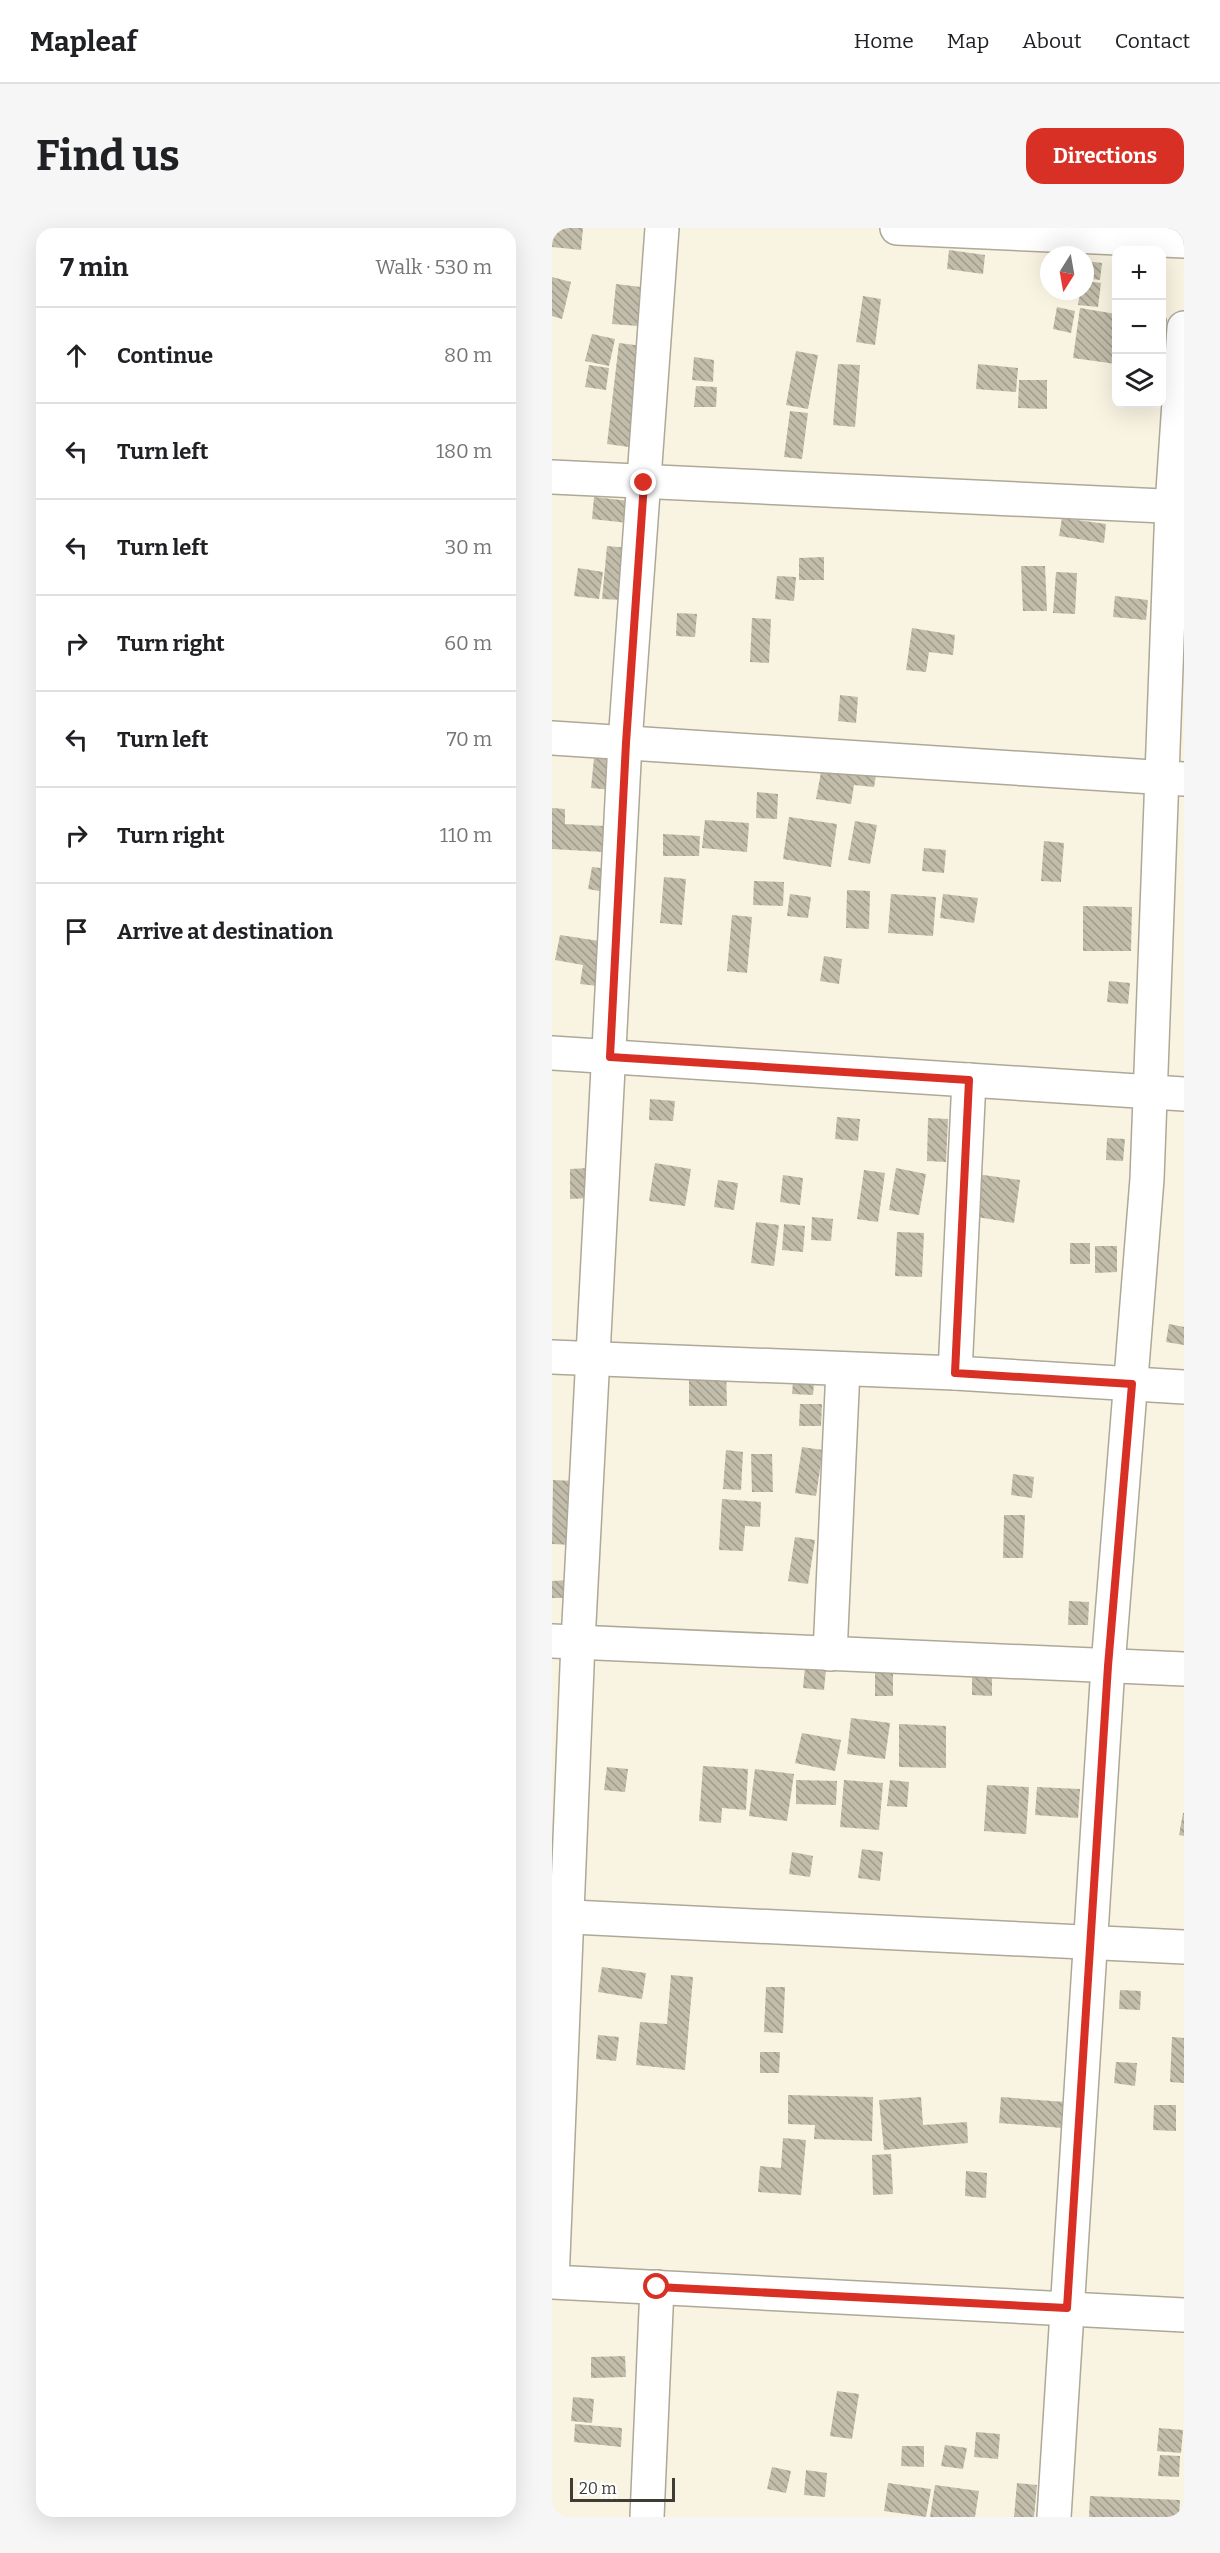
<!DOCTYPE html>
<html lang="en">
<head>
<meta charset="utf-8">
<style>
  :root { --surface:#fff; --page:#f6f6f6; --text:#202124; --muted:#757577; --line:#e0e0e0; --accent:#d93025 }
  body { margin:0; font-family:Bitter,serif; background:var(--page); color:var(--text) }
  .controls { position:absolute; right:18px; top:18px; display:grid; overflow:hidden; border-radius:12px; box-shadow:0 6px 24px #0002 }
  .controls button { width:54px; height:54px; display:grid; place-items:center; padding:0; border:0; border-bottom:2px solid var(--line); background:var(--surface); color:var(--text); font:30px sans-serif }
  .compass { position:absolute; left:488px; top:18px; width:54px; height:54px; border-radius:50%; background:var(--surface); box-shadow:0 6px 24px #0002; rotate:191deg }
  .scale { position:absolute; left:18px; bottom:15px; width:105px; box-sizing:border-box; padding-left:6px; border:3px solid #3e3c35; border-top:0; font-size:16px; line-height:21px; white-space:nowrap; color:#3e3c35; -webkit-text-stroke:4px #fff; paint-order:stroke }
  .stop { position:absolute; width:18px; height:18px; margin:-14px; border:4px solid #d93025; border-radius:50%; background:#fff }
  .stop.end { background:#d93025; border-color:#fff; box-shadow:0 2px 6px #0008 }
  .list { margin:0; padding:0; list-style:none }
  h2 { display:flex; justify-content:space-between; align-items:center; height:78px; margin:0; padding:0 24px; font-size:26px }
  h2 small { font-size:20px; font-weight:400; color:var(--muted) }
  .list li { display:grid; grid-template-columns:39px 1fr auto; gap:18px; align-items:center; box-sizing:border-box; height:96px; padding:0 24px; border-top:2px solid var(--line) }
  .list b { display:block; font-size:22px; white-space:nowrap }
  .list em { font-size:20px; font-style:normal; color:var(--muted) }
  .icon { flex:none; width:33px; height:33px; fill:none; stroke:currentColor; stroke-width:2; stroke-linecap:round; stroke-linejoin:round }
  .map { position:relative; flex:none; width:632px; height:2289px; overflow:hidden; border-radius:18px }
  header { display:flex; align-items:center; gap:36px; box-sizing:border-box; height:84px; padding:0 30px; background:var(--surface); border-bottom:2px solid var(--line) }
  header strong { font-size:28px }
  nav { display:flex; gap:33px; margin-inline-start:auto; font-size:21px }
  .intro { display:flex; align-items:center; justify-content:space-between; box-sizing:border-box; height:144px; padding:0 36px }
  h1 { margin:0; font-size:42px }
  .button { padding:15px 27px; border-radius:18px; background:var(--accent); color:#fff; font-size:21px; font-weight:700 }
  main { display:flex; gap:36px; padding:0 36px }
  aside { flex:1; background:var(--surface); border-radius:18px; box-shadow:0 6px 24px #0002 }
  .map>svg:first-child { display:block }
  .building { fill:url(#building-back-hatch) }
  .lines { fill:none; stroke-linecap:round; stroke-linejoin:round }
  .minor-casing { stroke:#aea898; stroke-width:36 }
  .minor { stroke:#fff; stroke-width:33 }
  .route { stroke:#d93025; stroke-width:8 }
</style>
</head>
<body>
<header>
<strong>Mapleaf</strong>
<nav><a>Home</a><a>Map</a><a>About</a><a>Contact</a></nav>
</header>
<div class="intro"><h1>Find us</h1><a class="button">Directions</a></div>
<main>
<aside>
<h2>7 min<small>Walk · 530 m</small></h2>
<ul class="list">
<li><svg class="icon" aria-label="ahead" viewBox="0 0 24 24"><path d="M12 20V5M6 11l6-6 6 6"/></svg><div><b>Continue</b></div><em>80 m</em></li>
<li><svg class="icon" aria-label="left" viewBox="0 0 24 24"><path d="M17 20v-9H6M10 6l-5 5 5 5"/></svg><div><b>Turn left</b></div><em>180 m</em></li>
<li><svg class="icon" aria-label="left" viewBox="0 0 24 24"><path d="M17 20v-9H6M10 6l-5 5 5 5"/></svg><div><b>Turn left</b></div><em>30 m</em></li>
<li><svg class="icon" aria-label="right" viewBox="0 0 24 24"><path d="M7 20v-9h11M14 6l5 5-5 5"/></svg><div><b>Turn right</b></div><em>60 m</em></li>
<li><svg class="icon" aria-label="left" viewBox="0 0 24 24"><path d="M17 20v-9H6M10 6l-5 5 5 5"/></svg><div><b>Turn left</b></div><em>70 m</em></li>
<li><svg class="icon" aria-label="right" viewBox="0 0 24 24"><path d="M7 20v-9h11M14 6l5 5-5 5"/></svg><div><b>Turn right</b></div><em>110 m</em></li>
<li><svg class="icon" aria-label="arrive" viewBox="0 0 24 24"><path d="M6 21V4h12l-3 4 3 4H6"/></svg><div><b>Arrive at destination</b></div></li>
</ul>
</aside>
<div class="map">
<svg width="632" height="2289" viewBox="0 0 632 2289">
  <defs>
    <pattern id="building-back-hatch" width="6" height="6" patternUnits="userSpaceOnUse" patternTransform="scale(1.5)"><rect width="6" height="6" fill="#c2bcab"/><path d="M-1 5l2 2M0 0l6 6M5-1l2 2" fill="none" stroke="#9f9a8c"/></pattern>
  </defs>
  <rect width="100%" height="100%" fill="#f9f3e2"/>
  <!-- building -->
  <g class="building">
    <path d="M0,0H31L29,22L0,19Z"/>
    <path d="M397,22L433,27L431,46L395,41Z"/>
    <path d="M533,33L550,35L548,52L533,50Z"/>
    <path d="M0,49L19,54L10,91L0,88Z"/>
    <path d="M533,53L549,55L546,79L526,77L528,63H533Z"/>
    <path d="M64,56L89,59L86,98L60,96Z"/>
    <path d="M311,68L329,71L323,117L304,114Z"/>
    <path d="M505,79L523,83L519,105L501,101Z"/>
    <path d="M528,80L564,86V136L521,130Z"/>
    <path d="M610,90H615L614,128H610Z"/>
    <path d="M40,106L63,111L57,138L33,133Z"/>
    <path d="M67,115L90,118L77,219L55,216Z"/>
    <path d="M244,123L266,127L256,181L234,177Z"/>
    <path d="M142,129L162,132L161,154L140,152Z"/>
    <path d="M286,136L308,137L303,199L281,197Z"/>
    <path d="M426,136L466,140L464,164L424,161Z"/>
    <path d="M37,137L57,140L54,162L33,159Z"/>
    <path d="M467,152H495V181L466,180Z"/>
    <path d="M144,158L165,159L164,179H142Z"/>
    <path d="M238,183L256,185L250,231L232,229Z"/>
    <path d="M42,269L78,273L76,295L40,291Z"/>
    <path d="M510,290L554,296L552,315L507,308Z"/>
    <path d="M55,318L77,320L71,372L50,371Z"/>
    <path d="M272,329V352H247V330Z"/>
    <path d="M469,338H493L495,383H471Z"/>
    <path d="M26,340L51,344L47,371L22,368Z"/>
    <path d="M504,344L525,345L523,386L501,385Z"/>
    <path d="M225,348L244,349L242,373L223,371Z"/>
    <path d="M563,368L596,372L594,392L561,389Z"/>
    <path d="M125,385L145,386L143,409L124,408Z"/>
    <path d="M200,390L219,391L217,435L198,434Z"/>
    <path d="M360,400L403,407L401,427L377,424L374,444L354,442Z"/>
    <path d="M288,467L306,469L304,495L286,493Z"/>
    <path d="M42,530L63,532L61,562L39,560Z"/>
    <path d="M270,539L324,547L322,559L302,557L299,576L264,571Z"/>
    <path d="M205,564L226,566L225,591L204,590Z"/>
    <path d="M0,580L13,581V596L52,598L51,624L0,621Z"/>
    <path d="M237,589L285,596L279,639L231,631Z"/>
    <path d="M153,592L197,595L195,624L150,620Z"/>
    <path d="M303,593L325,597L318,636L296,632Z"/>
    <path d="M111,606L148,608L147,628H111Z"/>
    <path d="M492,613L512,615L509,654L489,653Z"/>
    <path d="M372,620L394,622L392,645L370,643Z"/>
    <path d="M40,639L57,641L53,664L36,661Z"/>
    <path d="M112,649L134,651L130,697L108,695Z"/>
    <path d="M202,653L232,654L231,678L201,677Z"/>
    <path d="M295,662L318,663L317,701L294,700Z"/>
    <path d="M238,666L259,669L256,690L235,688Z"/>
    <path d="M339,666L384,669L381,708L336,705Z"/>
    <path d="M391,666L426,670L422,695L388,690Z"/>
    <path d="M531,678L580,679L579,723H531Z"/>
    <path d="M180,687L200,689L195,745L175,743Z"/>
    <path d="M8,707L54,714L46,758L28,756L31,737L3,732Z"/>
    <path d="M272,728L290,731L287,756L268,753Z"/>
    <path d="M557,753L578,755L576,776L555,774Z"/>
    <path d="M98,871L123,873L121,893L97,892Z"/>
    <path d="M285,889L308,891L306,913L283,911Z"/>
    <path d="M376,890L396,891L394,934L375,933Z"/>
    <path d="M555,910L573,911L571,933L554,932Z"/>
    <path d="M103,935L139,941L133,978L97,973Z"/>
    <path d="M37,940L38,970L18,971V941Z"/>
    <path d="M344,940L374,946L367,987L337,982Z"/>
    <path d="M312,942L333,945L326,994L305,991Z"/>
    <path d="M424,946L468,952L462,995L394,984Z"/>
    <path d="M231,947L251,950L248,977L228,974Z"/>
    <path d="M166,952L186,955L182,982L162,979Z"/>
    <path d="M260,989L281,991L279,1013L259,1012Z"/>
    <path d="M204,994L227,997L222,1038L199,1035Z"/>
    <path d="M232,996L253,998L251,1024L230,1022Z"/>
    <path d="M345,1004L372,1005L370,1049L343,1048Z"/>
    <rect x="518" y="1015" width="20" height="21"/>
    <path d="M543,1018H565V1044L543,1045Z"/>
    <path d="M617,1096L632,1099V1117L614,1114Z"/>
    <path d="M174,1139L175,1178H137V1140Z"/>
    <path d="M242,1141L263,1143L261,1167L240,1166Z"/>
    <path d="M248,1176H270L269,1198H247Z"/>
    <path d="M250,1219L271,1222L264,1268L243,1265Z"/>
    <path d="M174,1222L191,1224L189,1262L171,1261Z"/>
    <path d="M199,1226H220L221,1264H200Z"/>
    <path d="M461,1246L482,1249L480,1270L459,1267Z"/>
    <path d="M1,1252L23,1253L21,1317L0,1316Z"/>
    <path d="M170,1271L209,1274L208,1299L193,1298L191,1323L167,1322Z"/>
    <path d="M452,1287H473L471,1330H451Z"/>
    <path d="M243,1309L263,1312L256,1356L236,1353Z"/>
    <path d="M19,1352L20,1370H0V1353Z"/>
    <path d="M517,1373L537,1374L536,1397H516Z"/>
    <path d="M253,1439L274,1441L272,1462L251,1460Z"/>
    <rect x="323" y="1441" width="18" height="27"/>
    <path d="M420,1447H440V1468L420,1467Z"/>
    <path d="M299,1490L338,1495L333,1531L295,1526Z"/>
    <path d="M347,1496L394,1498V1540L347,1539Z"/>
    <path d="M250,1505L289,1512L283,1543L243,1535Z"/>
    <path d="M151,1538L196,1541L194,1582L170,1580L169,1595L147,1593Z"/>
    <path d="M55,1539L76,1541L73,1564L52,1562Z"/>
    <path d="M203,1541L242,1546L235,1593L197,1588Z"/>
    <path d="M244,1552L285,1553L284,1577L244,1576Z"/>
    <path d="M292,1552L331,1555L327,1602L288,1599Z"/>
    <path d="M338,1552L357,1554L355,1579L335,1578Z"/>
    <path d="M435,1557L477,1559L474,1606L432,1603Z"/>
    <path d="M485,1559L528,1561L526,1590L483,1587Z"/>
    <path d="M631,1585H632V1608L627,1607Z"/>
    <path d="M310,1621L331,1624L328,1653L306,1650Z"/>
    <path d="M240,1624L261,1628L258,1649L237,1646Z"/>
    <path d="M50,1739L94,1745L90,1771L46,1764Z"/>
    <path d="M119,1747L141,1749L133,1842L84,1837L88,1794L115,1796Z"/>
    <path d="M214,1759H233L231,1805L212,1804Z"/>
    <path d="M568,1762L589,1763L588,1782L567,1781Z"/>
    <path d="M46,1807L67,1809L64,1833L44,1831Z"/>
    <path d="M620,1809L632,1810V1855L618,1854Z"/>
    <path d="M208,1824H228L227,1845H208Z"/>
    <path d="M564,1834L585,1835L583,1858L562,1855Z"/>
    <path d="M236,1867L321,1869L320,1913L262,1911L263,1897L236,1896Z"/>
    <path d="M369,1869L371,1897L415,1894L416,1915L332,1922L327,1872Z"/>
    <path d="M449,1869L513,1874L511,1900L447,1895Z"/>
    <path d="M602,1877H624V1903L601,1902Z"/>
    <path d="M231,1910L254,1912L249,1967L206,1964L208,1938L229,1940Z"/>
    <path d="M339,1926L341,1966L321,1967L320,1927Z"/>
    <path d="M414,1943L435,1945L434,1970L413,1968Z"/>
    <path d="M73,2128L74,2149L39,2150V2129Z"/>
    <path d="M285,2163L307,2166L300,2211L278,2208Z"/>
    <path d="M21,2169L42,2171L40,2195L19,2193Z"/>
    <path d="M23,2196L70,2200L69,2219L22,2214Z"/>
    <path d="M607,2200L631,2202L629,2225L605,2223Z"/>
    <path d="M424,2204L448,2206L446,2231L422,2229Z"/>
    <path d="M393,2217L415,2220L411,2241L389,2238Z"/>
    <path d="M350,2218H372V2239L349,2238Z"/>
    <path d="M608,2227L628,2228L627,2249L606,2248Z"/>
    <path d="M220,2239L239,2243L234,2265L215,2261Z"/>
    <path d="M254,2242L275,2245L273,2269L252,2267Z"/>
    <path d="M336,2255L379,2261L374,2289L332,2283Z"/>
    <path d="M465,2255L485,2257L482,2289H462Z"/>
    <path d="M383,2257L427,2263L423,2289H378Z"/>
    <path d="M538,2268L628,2272L627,2289H537Z"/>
  </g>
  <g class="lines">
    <defs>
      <g id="minor">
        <path d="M110,0L73,515L26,1414L0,2054L632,2087"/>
        <path d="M345,0L632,13"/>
        <path d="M0,249L632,279"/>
        <path d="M0,510L632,551"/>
        <path d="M0,825L632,866"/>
        <path d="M0,1129L403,1145L632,1159"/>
        <path d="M403,1145L417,852"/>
        <path d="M0,1413L632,1441"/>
        <path d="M278,1426L291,1141"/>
        <path d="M0,1688L632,1719"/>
        <path d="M95,2289L105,2059"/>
        <path d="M502,2289L556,1438L595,951L620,278L632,100"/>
      </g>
    </defs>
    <!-- minor casing -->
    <use href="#minor" class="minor-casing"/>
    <!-- minor -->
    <use href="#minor" class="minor"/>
  </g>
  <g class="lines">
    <!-- route -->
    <path class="route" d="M92,255L74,515L58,829L417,852L403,1145L580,1156L556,1438L515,2080L105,2059"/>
  </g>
</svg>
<div class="controls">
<button>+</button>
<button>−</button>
<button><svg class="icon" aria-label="layers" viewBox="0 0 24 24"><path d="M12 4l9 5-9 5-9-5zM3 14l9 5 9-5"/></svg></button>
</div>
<svg class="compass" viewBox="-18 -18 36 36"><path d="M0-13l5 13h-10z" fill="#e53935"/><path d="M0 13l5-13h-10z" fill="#757577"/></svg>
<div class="scale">20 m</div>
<div class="stop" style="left:105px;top:2059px"></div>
<div class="stop end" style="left:92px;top:255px"></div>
</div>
</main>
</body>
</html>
